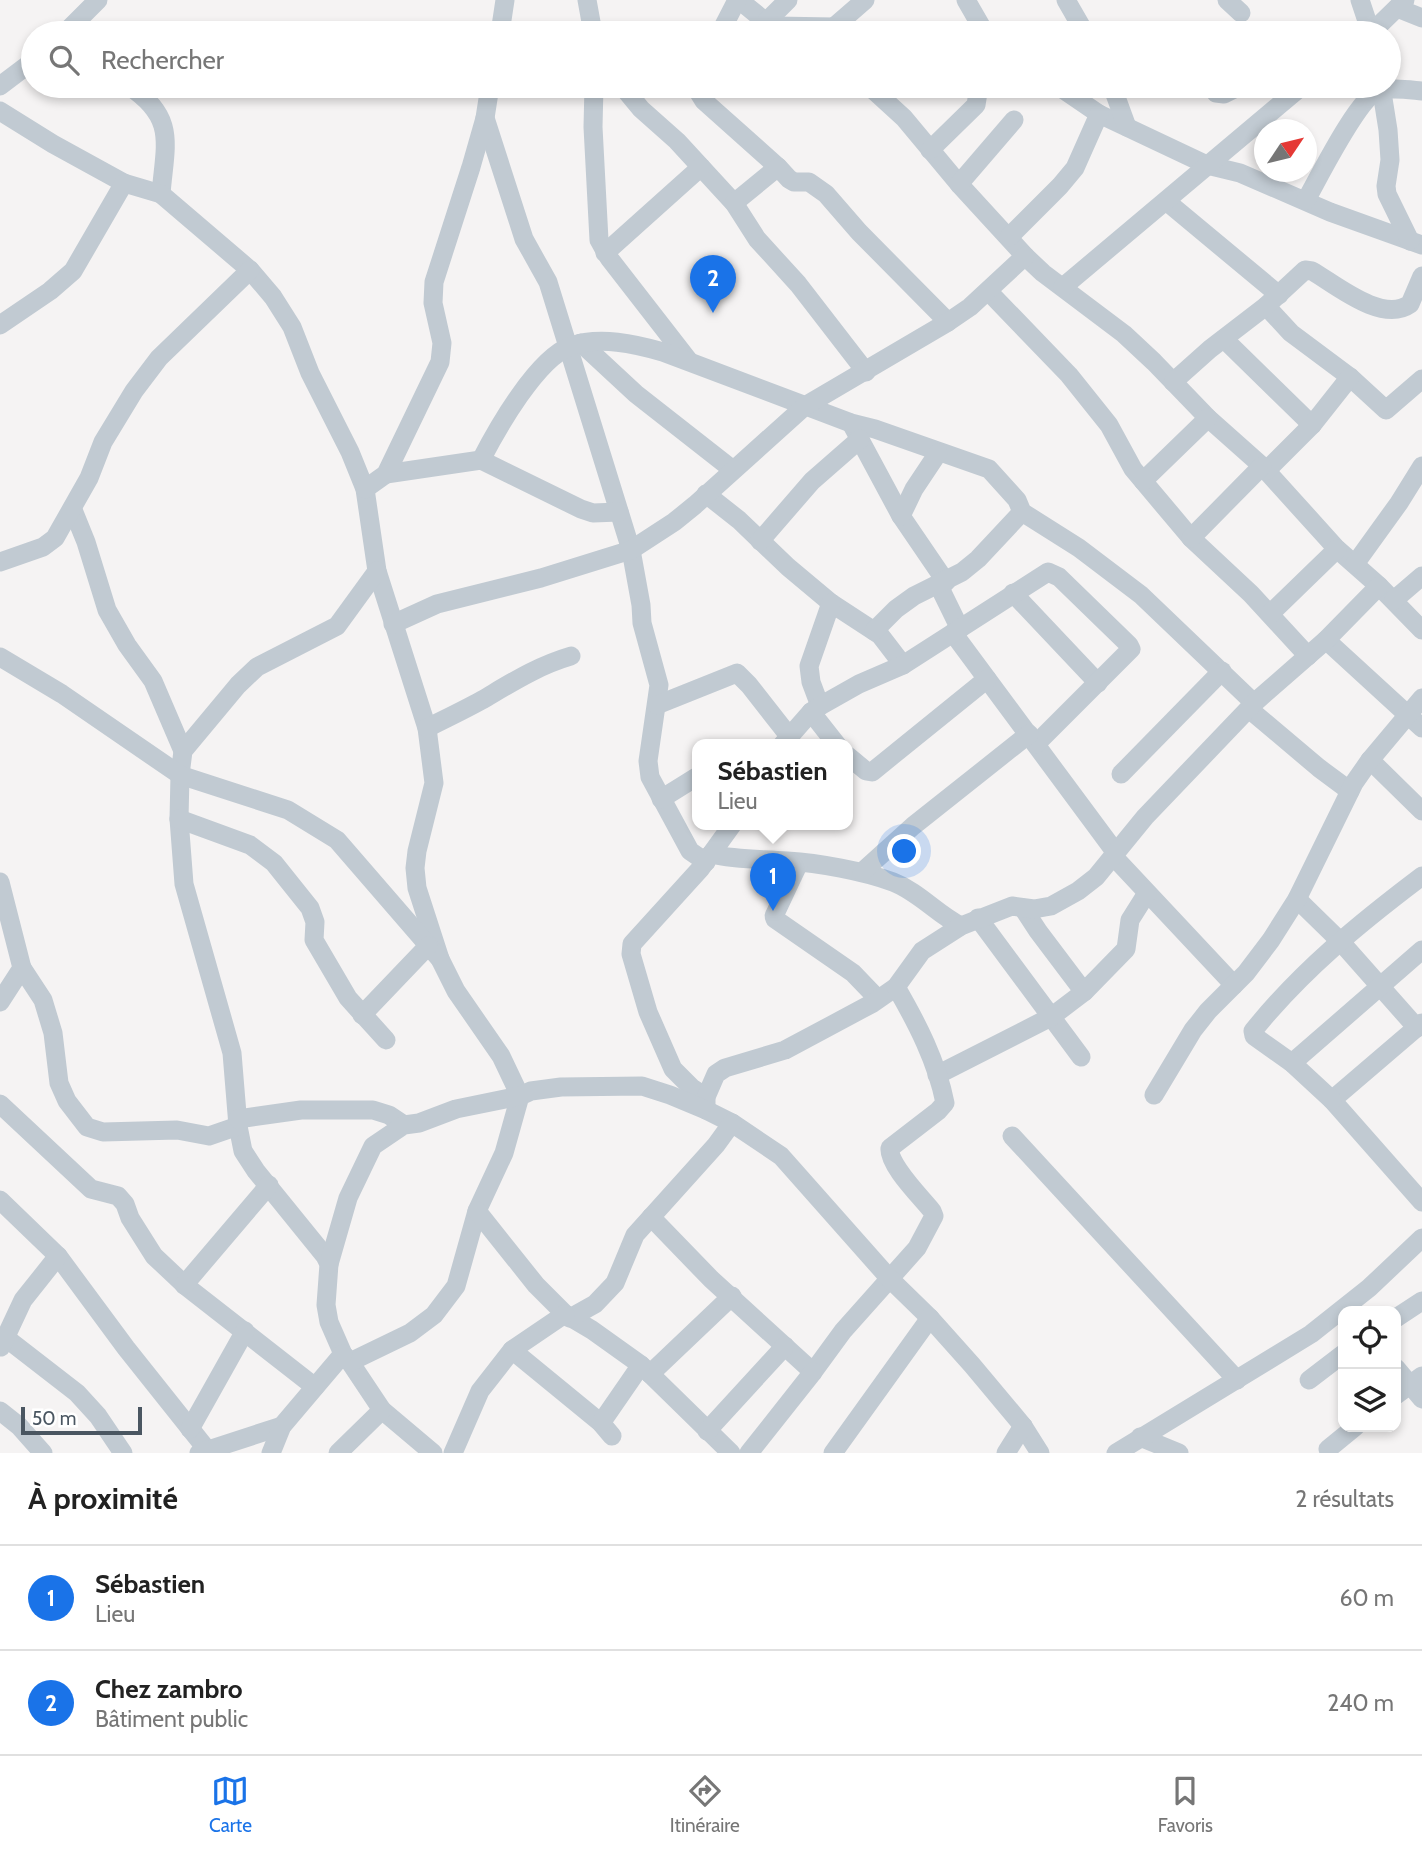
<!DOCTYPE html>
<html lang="fr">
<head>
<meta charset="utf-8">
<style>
  :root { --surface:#fff; --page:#f2f2f2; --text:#222; --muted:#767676; --line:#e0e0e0; --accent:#1a73e8 }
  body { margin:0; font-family:Cabin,sans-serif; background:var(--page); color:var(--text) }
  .controls { position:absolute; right:21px; bottom:21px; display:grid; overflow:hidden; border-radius:14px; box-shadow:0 4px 10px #0003 }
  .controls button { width:63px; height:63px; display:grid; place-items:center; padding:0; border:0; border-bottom:2px solid var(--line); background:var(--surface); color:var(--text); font:35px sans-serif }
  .compass { position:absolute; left:1254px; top:119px; width:63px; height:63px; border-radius:50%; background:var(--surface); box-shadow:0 4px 10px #0003; rotate:55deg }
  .scale { position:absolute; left:21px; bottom:18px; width:121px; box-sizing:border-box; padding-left:7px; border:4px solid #4a5661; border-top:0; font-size:19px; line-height:24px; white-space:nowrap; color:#4a5661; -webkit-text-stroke:5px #fff; paint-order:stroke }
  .you { position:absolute; left:905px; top:852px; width:24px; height:24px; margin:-18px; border:5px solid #fff; border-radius:50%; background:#1a73e8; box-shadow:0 0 0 10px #1a73e833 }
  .badge { display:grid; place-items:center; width:46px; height:46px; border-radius:50%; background:var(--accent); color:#fff; font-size:23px; font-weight:700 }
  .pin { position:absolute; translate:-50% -58px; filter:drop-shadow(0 2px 4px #0008) }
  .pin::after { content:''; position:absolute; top:37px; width:24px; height:21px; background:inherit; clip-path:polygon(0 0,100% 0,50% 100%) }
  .popup { position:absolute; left:692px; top:739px; width:161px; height:91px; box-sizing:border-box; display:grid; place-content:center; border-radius:14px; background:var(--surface); filter:drop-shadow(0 2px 5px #0005); font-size:23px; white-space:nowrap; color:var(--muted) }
  .popup b { font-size:26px; color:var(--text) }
  .popup::after { content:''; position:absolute; left:50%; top:100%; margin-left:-14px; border:14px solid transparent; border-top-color:var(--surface) }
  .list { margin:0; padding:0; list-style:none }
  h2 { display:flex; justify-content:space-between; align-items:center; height:91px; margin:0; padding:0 28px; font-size:30px }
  h2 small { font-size:23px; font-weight:400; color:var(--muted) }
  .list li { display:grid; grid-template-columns:46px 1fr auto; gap:21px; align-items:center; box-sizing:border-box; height:105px; padding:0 28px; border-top:2px solid var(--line) }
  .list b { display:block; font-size:26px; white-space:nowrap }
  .list p { margin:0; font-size:23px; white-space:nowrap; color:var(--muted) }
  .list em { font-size:23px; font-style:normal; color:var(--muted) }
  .icon { flex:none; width:38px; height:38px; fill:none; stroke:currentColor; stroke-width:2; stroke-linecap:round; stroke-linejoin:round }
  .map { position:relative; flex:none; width:1422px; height:1453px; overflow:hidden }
  .search { position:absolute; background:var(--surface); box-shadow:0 4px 10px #0003; left:21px; right:21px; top:21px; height:77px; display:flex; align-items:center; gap:18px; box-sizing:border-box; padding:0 24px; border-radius:38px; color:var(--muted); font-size:26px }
  .sheet { height:301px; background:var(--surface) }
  nav { display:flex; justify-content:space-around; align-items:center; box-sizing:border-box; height:98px; border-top:2px solid var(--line); background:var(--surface); font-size:19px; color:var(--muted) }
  nav a { display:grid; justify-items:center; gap:4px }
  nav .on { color:var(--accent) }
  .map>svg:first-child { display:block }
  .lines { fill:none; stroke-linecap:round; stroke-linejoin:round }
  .minor { stroke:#c1cad2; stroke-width:19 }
</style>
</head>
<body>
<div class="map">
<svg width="1422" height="1453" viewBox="0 0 1422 1453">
  <rect width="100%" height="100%" fill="#f5f3f3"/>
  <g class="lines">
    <!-- minor -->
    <g class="minor">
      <path d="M587,0L593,33"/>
      <path d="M739,0L766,22L785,33"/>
      <path d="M966,0L985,33"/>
      <path d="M1066,0L1085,33"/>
      <path d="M1227,0L1241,13"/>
      <path d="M1360,0L1371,33"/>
      <path d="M1397,8L1422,18"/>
      <path d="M766,22L788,0"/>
      <path d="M775,26L834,27L865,33"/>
      <path d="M834,27L865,0"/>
      <path d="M65,33L98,0"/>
      <path d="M500,33L505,0"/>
      <path d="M720,33L737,0"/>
      <path d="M1371,33L1405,0"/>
      <path d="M0,86L33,61"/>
      <path d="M129,86C177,118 165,144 161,194"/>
      <path d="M594,86L593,127L599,240L609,258L689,361"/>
      <path d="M622,86L641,109L677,141L734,203L757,239L798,284L866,372"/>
      <path d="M698,86L699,93L704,101L778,167L734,203"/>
      <path d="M869,86L904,118L959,184L1025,256L1043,273L1124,334L1154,362L1208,418L1262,466L1337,549L1379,586L1422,630"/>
      <path d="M1058,86L1099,114L1207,165L1240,173L1330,212L1422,245"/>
      <path d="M1112,86L1127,127"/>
      <path d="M1212,86L1216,93L1224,94L1240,86"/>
      <path d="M1381,86L1388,130L1390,160L1386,186L1387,194L1410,241"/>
      <path d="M0,111L53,144L124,183"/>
      <path d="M485,118L524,239L548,282L631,550L641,605L642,623L659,685L648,761L650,777L690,851L706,862"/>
      <path d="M930,150L976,105L979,86"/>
      <path d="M778,167L789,179L794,182H809L826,194L859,232L948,322"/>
      <path d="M959,184L1014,120"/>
      <path d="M1306,200C1318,179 1358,98 1378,91C1390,87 1410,90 1422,91"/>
      <path d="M1166,201L1279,295"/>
      <path d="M1009,237L1060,186L1075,168L1099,114"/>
      <path d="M605,253L701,167"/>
      <path d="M1063,287L1302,86"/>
      <path d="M988,291L1069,375L1109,425L1133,469L1191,538L1251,594L1308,656"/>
      <path d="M1266,306L1291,333L1350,377L1386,410L1422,379"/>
      <path d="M0,325L50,291L73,271L124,183L161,194L250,270L273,297L292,327L310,373L350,452L365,489L377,571L427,728L434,783L417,851L415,868L417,888L440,959"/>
      <path d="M1224,339L1312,425"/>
      <path d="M581,343L636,394L733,470"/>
      <path d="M1173,382L1210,349L1266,306L1305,270L1312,271C1335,284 1382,324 1410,304L1422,276"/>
      <path d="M851,423L901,516L946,582"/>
      <path d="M481,460C497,429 537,358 571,346C600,336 635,344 663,352L851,423L875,429L989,469L1017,500L1022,512L1079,548L1141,595L1254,703"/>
      <path d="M1266,471L1312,425L1350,377"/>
      <path d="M386,474L481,460L581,509L593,513L619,512"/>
      <path d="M1143,481L1208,418"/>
      <path d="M365,489L386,474L440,362L442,343L433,303L434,282L471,167L485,118L490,86"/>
      <path d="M706,494L739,520L788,567L831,603L880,635L903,665"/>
      <path d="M73,510L86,542L107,610L127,645L153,681L183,751"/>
      <path d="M901,516L914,489L938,453"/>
      <path d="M1191,538L1262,466"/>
      <path d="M760,541L812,481L860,439"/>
      <path d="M0,562L43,547L55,538L89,478L103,442L134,391L159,358L250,270"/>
      <path d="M1355,564L1399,503L1422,466"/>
      <path d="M377,571L337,626L257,667L238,685L183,751L180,775L179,819L184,884L232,1053L238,1126L243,1151L256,1171L325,1256L329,1264L326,1305L329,1322L343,1354L350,1362L382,1410L433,1453"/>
      <path d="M938,584L960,629"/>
      <path d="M1013,593L1098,683"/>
      <path d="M1394,600L1422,576"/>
      <path d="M1270,614L1337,549"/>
      <path d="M393,624L437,604L541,578L631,550L674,522L695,505L805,406L948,322L970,307L1025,256"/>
      <path d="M874,631L896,609L914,596L962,572L978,559L1022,512"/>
      <path d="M953,633L1116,853"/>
      <path d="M1326,640L1422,728"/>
      <path d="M0,657L62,694L180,775L288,810L337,840L440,959L456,991L501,1056L520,1096L504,1153L477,1211L456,1286L434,1315L410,1333L350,1362"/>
      <path d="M657,705L737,673L749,685L789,736"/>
      <path d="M820,706L811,682L809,666L831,603"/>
      <path d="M1249,709L1319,768L1350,791"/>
      <path d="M811,712L837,745"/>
      <path d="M427,728C445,719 464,710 482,700C511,683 537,666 571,656"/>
      <path d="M782,745L811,712L820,706L859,684L903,665L1048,572L1059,577L1129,645L1131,649L1036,744"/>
      <path d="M848,756L866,771L872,772L987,679"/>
      <path d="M1370,760L1422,811"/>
      <path d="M1121,774L1222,671"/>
      <path d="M661,799L698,776"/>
      <path d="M179,819L250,845L274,863L310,908L315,922L314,940L348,998L386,1040"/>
      <path d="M711,854C737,860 761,859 787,861C819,863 863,871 893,882C919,892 937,914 961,926"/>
      <path d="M1114,857L1234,985"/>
      <path d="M799,863L774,916L775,919L853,973L878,999"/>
      <path d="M862,872L913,826L1029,734"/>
      <path d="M0,882L22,968L0,1002"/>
      <path d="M1297,899L1340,941L1417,1028"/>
      <path d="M1023,908L1038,931L1084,992"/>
      <path d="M978,918L1081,1057"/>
      <path d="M22,968L43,1000L53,1033L59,1083L67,1101L87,1127L103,1132L177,1130L209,1136L238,1126"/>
      <path d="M362,1015L428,946"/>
      <path d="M1422,1023L1332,1100L1422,1202"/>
      <path d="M1292,1063L1422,950"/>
      <path d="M937,1075L1051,1017L1084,992L1126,949L1130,920L1147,893"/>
      <path d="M1154,1095L1193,1030L1208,1011L1246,973L1271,940L1297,899L1354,783L1370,760L1422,698"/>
      <path d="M706,1097L692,1088L673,1069L648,1012L631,954L632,944L701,868L732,825"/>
      <path d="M1332,1100L1292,1063L1254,1036L1253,1031C1302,970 1361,922 1422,876"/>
      <path d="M0,1104L91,1189L118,1196L125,1204L130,1218L154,1256L187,1287L315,1387"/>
      <path d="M706,1110V1097L716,1074L725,1068L785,1050L873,1003L896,987L922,951L961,926L1012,906L1034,909L1051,906L1078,891L1096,877L1145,817L1254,703L1326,640L1379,586"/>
      <path d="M238,1119L301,1110H373L389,1115L404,1125"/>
      <path d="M1012,1136L1237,1380"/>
      <path d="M0,1200L58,1256L126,1348L208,1451"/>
      <path d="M477,1211L536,1285L565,1314L592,1330L641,1365L731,1453"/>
      <path d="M651,1217L711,1279L813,1372L843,1331L917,1248L934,1216L932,1211C921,1197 888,1165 890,1148L938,1111L945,1103C937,1062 917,1023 896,987"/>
      <path d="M329,1264L348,1198L373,1146L404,1125L419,1123L456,1109L520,1096L531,1091L561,1087L642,1086L670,1095L706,1110L732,1123L781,1156L890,1279L930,1318L972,1365L1023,1426L1040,1453"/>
      <path d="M184,1285L269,1185"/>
      <path d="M570,1318L595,1304L615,1283L635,1235L716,1145L732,1123"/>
      <path d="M1396,1318L1422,1301"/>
      <path d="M6,1338L77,1393L98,1416L123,1453"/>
      <path d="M1,1347L23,1300L58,1256"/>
      <path d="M512,1350L601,1423L612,1436"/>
      <path d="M1396,1368L1422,1399"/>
      <path d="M650,1374L732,1296"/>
      <path d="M1309,1380L1343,1354"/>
      <path d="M1396,1395L1422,1376"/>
      <path d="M0,1411L19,1426L43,1453"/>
      <path d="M601,1423L641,1365"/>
      <path d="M190,1429L245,1331"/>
      <path d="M707,1431L785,1346"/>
      <path d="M1140,1437L1179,1453"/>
      <path d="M1328,1449L1355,1427"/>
      <path d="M199,1453L282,1426"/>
      <path d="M271,1453L282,1426L343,1354"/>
      <path d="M338,1453L382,1410"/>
      <path d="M453,1453L480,1391L512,1350L565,1314"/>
      <path d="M749,1453L813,1372"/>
      <path d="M833,1453L930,1318"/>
      <path d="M1006,1453L1023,1426"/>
      <path d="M1116,1453L1311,1334L1369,1288L1422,1238"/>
    </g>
  </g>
</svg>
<div class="controls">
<button><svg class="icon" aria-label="locate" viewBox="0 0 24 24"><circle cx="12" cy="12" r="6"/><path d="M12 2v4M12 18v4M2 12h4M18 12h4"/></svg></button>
<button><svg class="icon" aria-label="layers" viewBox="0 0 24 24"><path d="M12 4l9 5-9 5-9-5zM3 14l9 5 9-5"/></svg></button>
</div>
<svg class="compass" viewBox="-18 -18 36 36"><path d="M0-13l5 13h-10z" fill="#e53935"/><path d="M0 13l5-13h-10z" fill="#767676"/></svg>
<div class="scale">50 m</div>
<div class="you"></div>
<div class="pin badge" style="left:773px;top:911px">1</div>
<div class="popup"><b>Sébastien</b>Lieu</div>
<div class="pin badge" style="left:713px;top:313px">2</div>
<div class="search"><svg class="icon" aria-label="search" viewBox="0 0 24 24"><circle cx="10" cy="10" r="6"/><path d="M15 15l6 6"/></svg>Rechercher</div>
</div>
<section class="sheet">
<h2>À proximité<small>2 résultats</small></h2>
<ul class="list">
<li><span class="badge">1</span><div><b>Sébastien</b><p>Lieu</p></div><em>60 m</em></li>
<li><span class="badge">2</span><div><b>Chez zambro</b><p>Bâtiment public</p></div><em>240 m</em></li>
</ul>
</section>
<nav>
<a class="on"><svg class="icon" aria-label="map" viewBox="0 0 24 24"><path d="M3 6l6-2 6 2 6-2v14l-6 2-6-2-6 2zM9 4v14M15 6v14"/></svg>Carte</a>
<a><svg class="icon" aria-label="directions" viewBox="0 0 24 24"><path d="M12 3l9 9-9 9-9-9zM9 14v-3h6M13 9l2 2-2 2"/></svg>Itinéraire</a>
<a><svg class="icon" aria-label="saved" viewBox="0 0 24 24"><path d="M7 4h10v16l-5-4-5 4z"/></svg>Favoris</a>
</nav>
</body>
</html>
